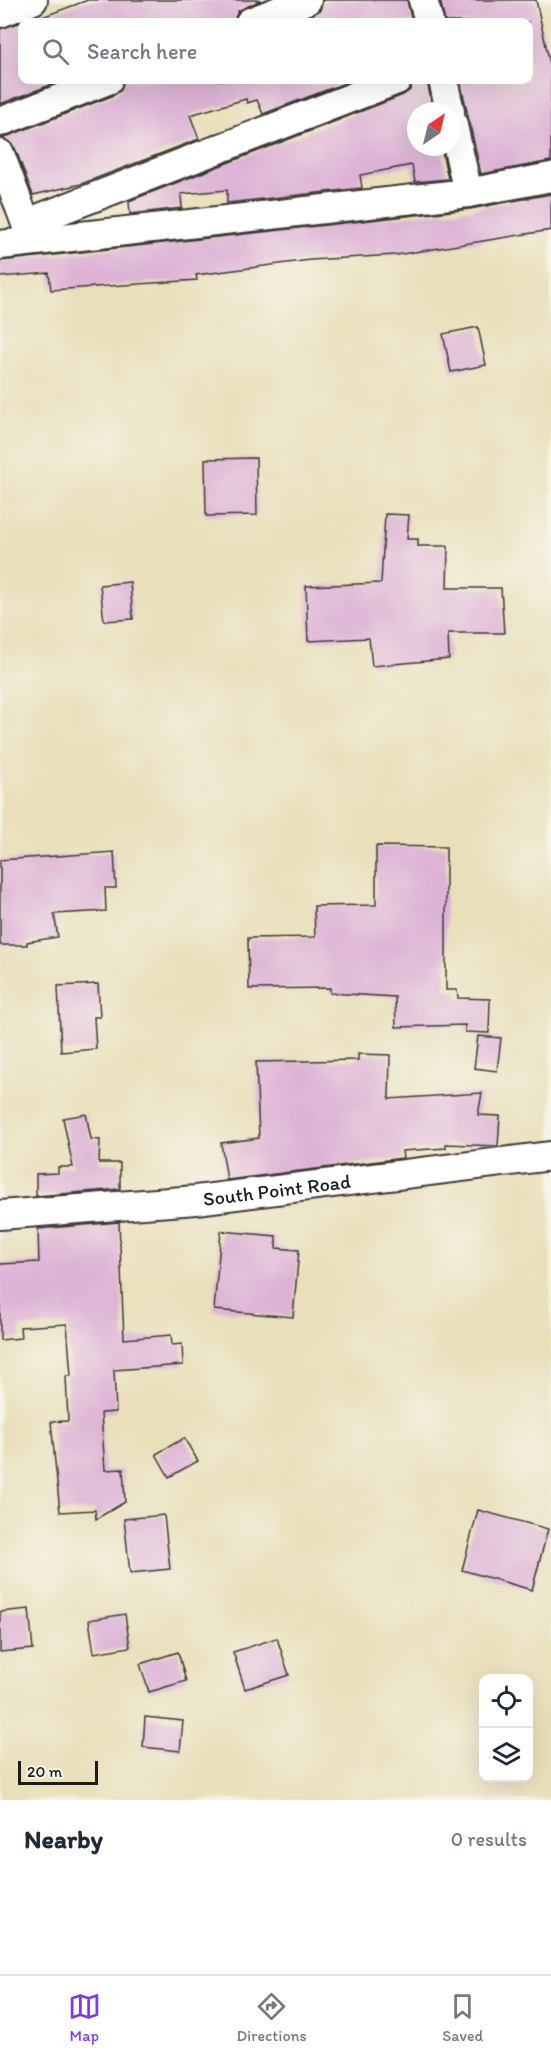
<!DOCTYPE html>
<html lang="en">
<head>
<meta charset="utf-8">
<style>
  :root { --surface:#fff; --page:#f2f2f3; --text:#1f2937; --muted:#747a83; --line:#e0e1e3; --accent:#7c3aed }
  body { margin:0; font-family:Itim,sans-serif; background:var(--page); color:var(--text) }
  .controls { position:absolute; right:18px; bottom:18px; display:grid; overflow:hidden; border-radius:12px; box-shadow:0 6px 24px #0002 }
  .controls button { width:54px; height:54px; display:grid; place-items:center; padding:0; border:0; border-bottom:2px solid var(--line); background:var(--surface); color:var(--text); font:30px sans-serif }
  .compass { position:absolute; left:407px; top:102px; width:54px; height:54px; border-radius:50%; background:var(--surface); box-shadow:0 6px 24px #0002; rotate:35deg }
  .scale { position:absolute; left:18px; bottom:15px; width:80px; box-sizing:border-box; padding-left:6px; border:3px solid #1c1c1c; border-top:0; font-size:16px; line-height:21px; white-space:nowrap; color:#1c1c1c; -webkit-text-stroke:4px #f7f3e8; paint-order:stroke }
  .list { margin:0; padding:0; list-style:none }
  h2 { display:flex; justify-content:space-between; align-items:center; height:78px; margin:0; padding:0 24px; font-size:26px }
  h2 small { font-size:20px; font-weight:400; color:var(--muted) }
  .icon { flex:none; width:33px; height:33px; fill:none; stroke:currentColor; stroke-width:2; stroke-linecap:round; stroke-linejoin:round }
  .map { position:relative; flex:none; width:551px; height:1800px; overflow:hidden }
  .search { position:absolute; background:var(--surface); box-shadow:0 6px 24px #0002; left:18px; right:18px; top:18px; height:66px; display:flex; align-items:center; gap:15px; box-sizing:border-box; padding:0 21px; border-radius:12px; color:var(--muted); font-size:22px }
  .sheet { height:174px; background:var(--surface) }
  nav { display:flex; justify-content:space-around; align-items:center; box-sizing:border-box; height:84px; border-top:2px solid var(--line); background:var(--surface); font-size:16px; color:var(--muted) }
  nav a { display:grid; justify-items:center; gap:3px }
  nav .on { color:var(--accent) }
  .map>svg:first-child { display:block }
  .building { fill:#ddb3d5 }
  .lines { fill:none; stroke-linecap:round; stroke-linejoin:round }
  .minor-casing { stroke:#3b3934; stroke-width:32 }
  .minor { stroke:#fff; stroke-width:28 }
  .labels { text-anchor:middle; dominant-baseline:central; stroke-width:4.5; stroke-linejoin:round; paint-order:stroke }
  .street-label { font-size:20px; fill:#1c1c1c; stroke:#f7f3e8 }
</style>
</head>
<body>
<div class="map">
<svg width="551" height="1800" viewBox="0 0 551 1800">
  <rect width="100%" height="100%" fill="#f7f3e8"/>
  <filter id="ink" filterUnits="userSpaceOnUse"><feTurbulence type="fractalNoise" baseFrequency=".0167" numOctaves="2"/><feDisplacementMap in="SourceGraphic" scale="12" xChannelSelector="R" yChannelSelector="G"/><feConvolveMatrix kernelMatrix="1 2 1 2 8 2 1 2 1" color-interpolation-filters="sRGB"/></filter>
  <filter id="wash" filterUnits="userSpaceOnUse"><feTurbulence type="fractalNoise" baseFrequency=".008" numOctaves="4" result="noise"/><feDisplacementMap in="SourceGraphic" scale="24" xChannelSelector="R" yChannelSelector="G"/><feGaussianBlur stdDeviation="1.35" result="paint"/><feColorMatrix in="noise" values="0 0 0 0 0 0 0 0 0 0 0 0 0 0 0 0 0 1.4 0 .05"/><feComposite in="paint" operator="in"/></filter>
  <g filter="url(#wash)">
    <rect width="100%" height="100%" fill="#e9dfba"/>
    <g id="blocks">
      <!-- building -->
      <g class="building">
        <path d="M88,0H261L238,11L234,21L231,22H34V20Z"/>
        <path d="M323,0H407L412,22H305L304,19L320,10Z"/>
        <path d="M440,0H536L551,69V161L481,174L460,80H528V22H445Z"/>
        <path d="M22,22V80H64L0,104V29Z"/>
        <path d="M124,80H353L263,114L257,100L247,103L246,99L190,115L199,139L81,184L33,195L15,148L3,138L114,95L121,90Z"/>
        <path d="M413,80H427L433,111H416V147H441L448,179L415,182L412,165L360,175L362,188L227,203V190L181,194L182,208L130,214L129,201L403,95L410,90Z"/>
        <path d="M551,194V230L396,255L310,260L196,275L197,280L51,290L49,273L0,277V261L470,209Z"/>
        <path d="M478,327L486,365L451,372L443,334Z"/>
        <path d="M256,458L257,515L206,516L205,459Z"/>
        <path d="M385,514L409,515L407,539H418V546H448L447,588H501L504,633H448L449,659L372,666L369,638L308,641L306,586L381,583Z"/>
        <path d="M130,582L133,619L104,621L100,585Z"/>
        <path d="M376,846L446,847V990H457L458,998L490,999L489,1033L465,1032V1025L396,1027L395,997L330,993V988L249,989L248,938L315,937L314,906L376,905Z"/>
        <path d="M114,852L116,888H105L106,911L54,914L58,937L27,942V945H0V860Z"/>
        <path d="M98,984L100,1017H94L96,1049L61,1052L58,986Z"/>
        <path d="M478,1036L501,1038L497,1071L474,1068Z"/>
        <path d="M358,1054L390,1055L389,1099L482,1093L478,1115L500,1116L498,1146L446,1144V1148L402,1151L403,1158L227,1180L221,1143L259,1138L256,1062L358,1060Z"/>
        <path d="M86,1114L91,1139L100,1140L99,1163H120V1189L36,1196V1174L58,1173V1167H73L63,1118Z"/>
        <path d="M119,1222L124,1339L171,1335L172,1345L182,1344L183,1365L114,1370L116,1412L101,1413L105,1470L123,1469L125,1502L96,1519L95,1510L60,1512L51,1422L68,1421L66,1376H71L67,1324L20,1327L21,1338L0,1340V1264L39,1262L38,1229Z"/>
        <path d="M221,1231L276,1236V1248L299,1250L293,1317L214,1310Z"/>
        <path d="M184,1438L198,1461L169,1477L156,1454Z"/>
        <path d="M478,1510L548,1529L532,1590L462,1570Z"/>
        <path d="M164,1515L170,1569L130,1573L124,1519Z"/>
        <path d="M29,1609L33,1649L0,1652V1612Z"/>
        <path d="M125,1614L130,1647L94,1653L89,1620Z"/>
        <path d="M277,1638L289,1675L245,1689L233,1652Z"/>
        <path d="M178,1652L186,1681L149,1692L140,1664Z"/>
        <path d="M145,1717L183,1721L180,1751L143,1747Z"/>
      </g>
    </g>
  </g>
  <g filter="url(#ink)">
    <use href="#blocks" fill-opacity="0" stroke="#3b3934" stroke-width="1.5"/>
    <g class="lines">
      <defs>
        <g id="minor">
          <path d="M423,0L429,22"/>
          <path d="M0,13L33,0"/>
          <path d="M250,22L307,0"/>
          <path d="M443,80L450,111"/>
          <path d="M452,121L468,193"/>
          <path d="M0,122L108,80"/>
          <path d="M0,154L32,240"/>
          <path d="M27,223L397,80"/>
          <path d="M0,245L468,193L551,177"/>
          <path id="s1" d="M0,1215L196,1200L551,1156"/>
        </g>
      </defs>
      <!-- minor casing -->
      <use href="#minor" class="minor-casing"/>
      <!-- minor -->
      <use href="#minor" class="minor"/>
    </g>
  </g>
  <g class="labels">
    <!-- street labels -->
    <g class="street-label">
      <text stroke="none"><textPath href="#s1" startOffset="278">South Point Road</textPath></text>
    </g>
  </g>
</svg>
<div class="controls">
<button><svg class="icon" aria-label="locate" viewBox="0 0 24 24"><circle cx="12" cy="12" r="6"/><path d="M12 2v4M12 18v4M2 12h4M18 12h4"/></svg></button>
<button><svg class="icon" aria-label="layers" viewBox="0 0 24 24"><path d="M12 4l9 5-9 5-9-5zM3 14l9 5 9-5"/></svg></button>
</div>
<svg class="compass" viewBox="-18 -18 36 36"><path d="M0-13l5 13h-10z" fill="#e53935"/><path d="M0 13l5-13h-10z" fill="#747a83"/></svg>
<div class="scale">20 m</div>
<div class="search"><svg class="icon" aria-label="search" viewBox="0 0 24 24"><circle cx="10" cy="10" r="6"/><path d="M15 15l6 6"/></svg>Search here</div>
</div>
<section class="sheet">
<h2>Nearby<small>0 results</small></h2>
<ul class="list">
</ul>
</section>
<nav>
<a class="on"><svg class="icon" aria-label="map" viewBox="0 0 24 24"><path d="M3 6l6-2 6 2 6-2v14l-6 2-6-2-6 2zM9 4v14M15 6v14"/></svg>Map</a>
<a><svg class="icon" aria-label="directions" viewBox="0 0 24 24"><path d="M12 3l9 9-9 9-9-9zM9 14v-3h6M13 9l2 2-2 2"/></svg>Directions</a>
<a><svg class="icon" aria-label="saved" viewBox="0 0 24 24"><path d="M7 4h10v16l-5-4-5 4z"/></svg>Saved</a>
</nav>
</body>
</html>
